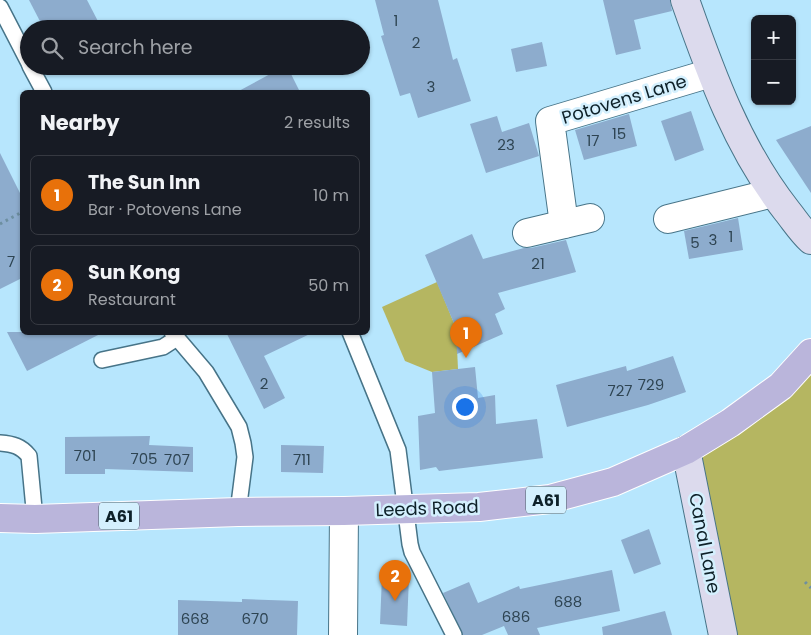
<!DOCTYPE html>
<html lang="en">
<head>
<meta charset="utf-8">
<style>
  :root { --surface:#171b24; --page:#242831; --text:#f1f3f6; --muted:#9ea1a6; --line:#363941; --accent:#2563eb }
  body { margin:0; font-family:Poppins,sans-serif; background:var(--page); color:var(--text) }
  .controls { position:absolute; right:15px; top:15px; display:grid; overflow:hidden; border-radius:8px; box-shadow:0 1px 4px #0004 }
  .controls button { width:45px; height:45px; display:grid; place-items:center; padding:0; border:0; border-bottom:1px solid var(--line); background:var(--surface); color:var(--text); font:25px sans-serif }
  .you { position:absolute; left:464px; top:406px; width:18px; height:18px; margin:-12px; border:4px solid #fff; border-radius:50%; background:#1a73e8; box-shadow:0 0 0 8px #1a73e833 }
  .badge { display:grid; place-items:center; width:32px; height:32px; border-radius:50%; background:var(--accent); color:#fff; font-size:16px; font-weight:700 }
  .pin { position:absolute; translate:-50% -41px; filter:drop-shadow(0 1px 2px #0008) }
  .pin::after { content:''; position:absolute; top:26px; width:18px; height:15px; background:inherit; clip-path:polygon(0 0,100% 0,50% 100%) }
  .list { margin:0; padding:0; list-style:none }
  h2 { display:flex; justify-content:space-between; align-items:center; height:65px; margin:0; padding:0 20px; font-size:21px }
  h2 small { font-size:16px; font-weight:400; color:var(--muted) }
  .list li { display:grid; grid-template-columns:32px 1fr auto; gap:15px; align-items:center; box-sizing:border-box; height:80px; margin:0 10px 10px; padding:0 10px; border:1px solid var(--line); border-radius:8px }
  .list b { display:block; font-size:19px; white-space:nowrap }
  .list p { margin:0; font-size:16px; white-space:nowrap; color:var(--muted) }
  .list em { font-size:16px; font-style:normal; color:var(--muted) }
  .icon { flex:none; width:28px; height:28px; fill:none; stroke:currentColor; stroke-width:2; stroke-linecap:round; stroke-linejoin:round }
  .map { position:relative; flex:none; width:811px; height:635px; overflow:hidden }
  .search { position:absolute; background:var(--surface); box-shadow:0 1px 4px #0004; left:20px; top:20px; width:350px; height:55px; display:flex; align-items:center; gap:12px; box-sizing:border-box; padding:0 18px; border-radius:28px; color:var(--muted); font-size:19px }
  .panel { position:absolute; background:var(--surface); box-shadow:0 1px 4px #0004; left:20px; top:90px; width:350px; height:245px; border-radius:8px }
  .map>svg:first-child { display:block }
  .green { fill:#b5b661 }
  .building { fill:#8daccd }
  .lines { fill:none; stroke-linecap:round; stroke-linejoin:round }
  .lane-casing { stroke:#477488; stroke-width:18 }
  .street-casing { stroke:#477488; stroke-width:30 }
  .secondary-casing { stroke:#477488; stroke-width:30 }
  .primary-casing { stroke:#fff; stroke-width:30 }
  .path { stroke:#6d8fa0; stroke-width:3; stroke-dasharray:2.5 4; stroke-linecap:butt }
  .lane { stroke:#fff; stroke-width:15 }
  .street { stroke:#fff; stroke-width:28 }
  .secondary { stroke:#dcdaed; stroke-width:28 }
  .primary { stroke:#bab5db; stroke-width:28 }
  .labels { text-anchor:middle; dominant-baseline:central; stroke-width:5; stroke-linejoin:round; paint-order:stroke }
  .number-label { font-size:15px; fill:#2e4452 }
  .shield { fill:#d4f0fe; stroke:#495f69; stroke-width:1 }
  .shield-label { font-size:16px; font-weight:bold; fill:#0e2129 }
  .street-label { font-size:18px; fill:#0e2129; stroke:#d4f0fe }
</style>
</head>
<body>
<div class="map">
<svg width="811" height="635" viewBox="0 0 811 635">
  <rect width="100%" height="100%" fill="#b7e6fd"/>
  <!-- green -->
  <g class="green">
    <path d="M437,282L456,328L458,369L432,372L405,361L382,307Z"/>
    <path d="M811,353V635H723L686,450Z"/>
  </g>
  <!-- building -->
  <g class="building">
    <path d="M29,0H87L102,29H44Z"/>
    <path d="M375,0H438L453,60L457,58L471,101L418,118L410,93L400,96L381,36L384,35Z"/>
    <path d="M603,0H670L672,11L634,20L641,49L616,55Z"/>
    <path d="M542,42L547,66L516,72L511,49Z"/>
    <path d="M285,66H287L300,92H237Z"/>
    <path d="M691,111L704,150L675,161L661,121Z"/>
    <path d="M629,114L637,146L584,160L575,130Z"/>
    <path d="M497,116L502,132L529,123L539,156L486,173L470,124Z"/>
    <path d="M811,126V193L776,140Z"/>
    <path d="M0,153L22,197V278L0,289Z"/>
    <path d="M738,218L743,250L689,259L684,231Z"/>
    <path d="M472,234L483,259L524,248H531L566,240L576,272L498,293L505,309L495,314L503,334L457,354L456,328L425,255Z"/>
    <path d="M7,332H104L27,371Z"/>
    <path d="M226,332H314L264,356L285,398L264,409Z"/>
    <path d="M673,356L686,392L648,405L567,427L556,385L626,366L627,371Z"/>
    <path d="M475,367L478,398L495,395L496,424L537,419L543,458L439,471L436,467L420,470L418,416L435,413L432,372Z"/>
    <path d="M150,436L149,445L193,447V472L105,469V474H65V437Z"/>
    <path d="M281,445L324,446L323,473L281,472Z"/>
    <path d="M649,529L661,564L634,574L621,540Z"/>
    <path d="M612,570L620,611L537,628L540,635H508L504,626L482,635H463L443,593L469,582L478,603L519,586L520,589Z"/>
    <path d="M382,576L409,577L407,626L380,624Z"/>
    <path d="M242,599L298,601L297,635H178V600L242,602Z"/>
    <path d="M665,611L672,635H603L602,627Z"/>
  </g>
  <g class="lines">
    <defs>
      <g id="lane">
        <path d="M0,7L29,63"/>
        <path d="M30,66L44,92"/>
        <path d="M172,332L206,372L239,427L243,443L245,457L238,512"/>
        <path d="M350,332L398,450L410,544L412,552L454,635"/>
        <path d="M102,360L163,347L177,338"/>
        <path d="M0,443C13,444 21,446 29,456L35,519"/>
      </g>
      <g id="street">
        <path d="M668,219L773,193"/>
        <path d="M564,224L550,121L711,73"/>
        <path d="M527,233L590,218"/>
        <path d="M343,635L344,511"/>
      </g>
      <g id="secondary">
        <path d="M685,0C711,74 738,149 787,211C795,221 802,232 811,240"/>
        <path d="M686,450L723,635"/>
      </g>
      <path id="primary" d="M0,518L35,519L238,512L344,511L479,507L550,499L613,482L686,450L730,423L781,386L811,353"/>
    </defs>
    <!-- lane casing -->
    <use href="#lane" class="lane-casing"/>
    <!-- street casing -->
    <use href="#street" class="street-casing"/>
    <!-- secondary casing -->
    <use href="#secondary" class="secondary-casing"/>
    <!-- primary casing -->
    <use href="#primary" class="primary-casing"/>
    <!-- path -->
    <g class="path">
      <path d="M0,224L22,212"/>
      <path d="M805,582L811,588"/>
    </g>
    <!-- lane -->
    <use href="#lane" class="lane"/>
    <!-- street -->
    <use href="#street" class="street"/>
    <!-- secondary -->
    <use href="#secondary" class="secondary"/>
    <!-- primary -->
    <use href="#primary" class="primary"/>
  </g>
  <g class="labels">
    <!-- number labels -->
    <g class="number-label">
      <text x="396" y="20">1</text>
      <text x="416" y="42">2</text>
      <text x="431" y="86">3</text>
      <text x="619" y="133">15</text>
      <text x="593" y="140">17</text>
      <text x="506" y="144">23</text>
      <text x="731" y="236">1</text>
      <text x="713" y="239">3</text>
      <text x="695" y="242">5</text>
      <text x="11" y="261">7</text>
      <text x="538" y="263">21</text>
      <text x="264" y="383">2</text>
      <text x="651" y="384">729</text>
      <text x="620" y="390">727</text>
      <text x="85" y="455">701</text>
      <text x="144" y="458">705</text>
      <text x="177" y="459">707</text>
      <text x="302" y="459">711</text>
      <text x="568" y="601">688</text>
      <text x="516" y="616">686</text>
      <text x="195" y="618">668</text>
      <text x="255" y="618">670</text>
    </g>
    <!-- shield labels -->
    <g class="shield">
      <rect x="526" y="486.5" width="40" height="27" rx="4"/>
      <rect x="99" y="502.5" width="40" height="27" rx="4"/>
    </g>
    <g class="shield-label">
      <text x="546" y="500">A61</text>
      <text x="119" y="516">A61</text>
    </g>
    <!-- street labels -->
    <g class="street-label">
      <text transform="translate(624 99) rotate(-17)">Potovens Lane</text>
      <text transform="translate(427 508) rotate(-2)">Leeds Road</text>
      <text transform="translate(705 543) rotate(79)">Canal Lane</text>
    </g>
  </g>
</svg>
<div class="controls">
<button>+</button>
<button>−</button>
</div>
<div class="you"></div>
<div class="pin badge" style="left:466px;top:358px;background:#e8710a">1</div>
<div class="pin badge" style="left:395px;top:601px;background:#e8710a">2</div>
<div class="search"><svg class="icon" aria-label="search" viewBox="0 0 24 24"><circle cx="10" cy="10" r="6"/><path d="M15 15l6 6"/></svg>Search here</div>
<section class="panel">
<h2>Nearby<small>2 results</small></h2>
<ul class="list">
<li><span class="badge" style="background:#e8710a">1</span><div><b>The Sun Inn</b><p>Bar · Potovens Lane</p></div><em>10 m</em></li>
<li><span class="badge" style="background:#e8710a">2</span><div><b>Sun Kong</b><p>Restaurant</p></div><em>50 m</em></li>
</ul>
</section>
</div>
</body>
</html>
